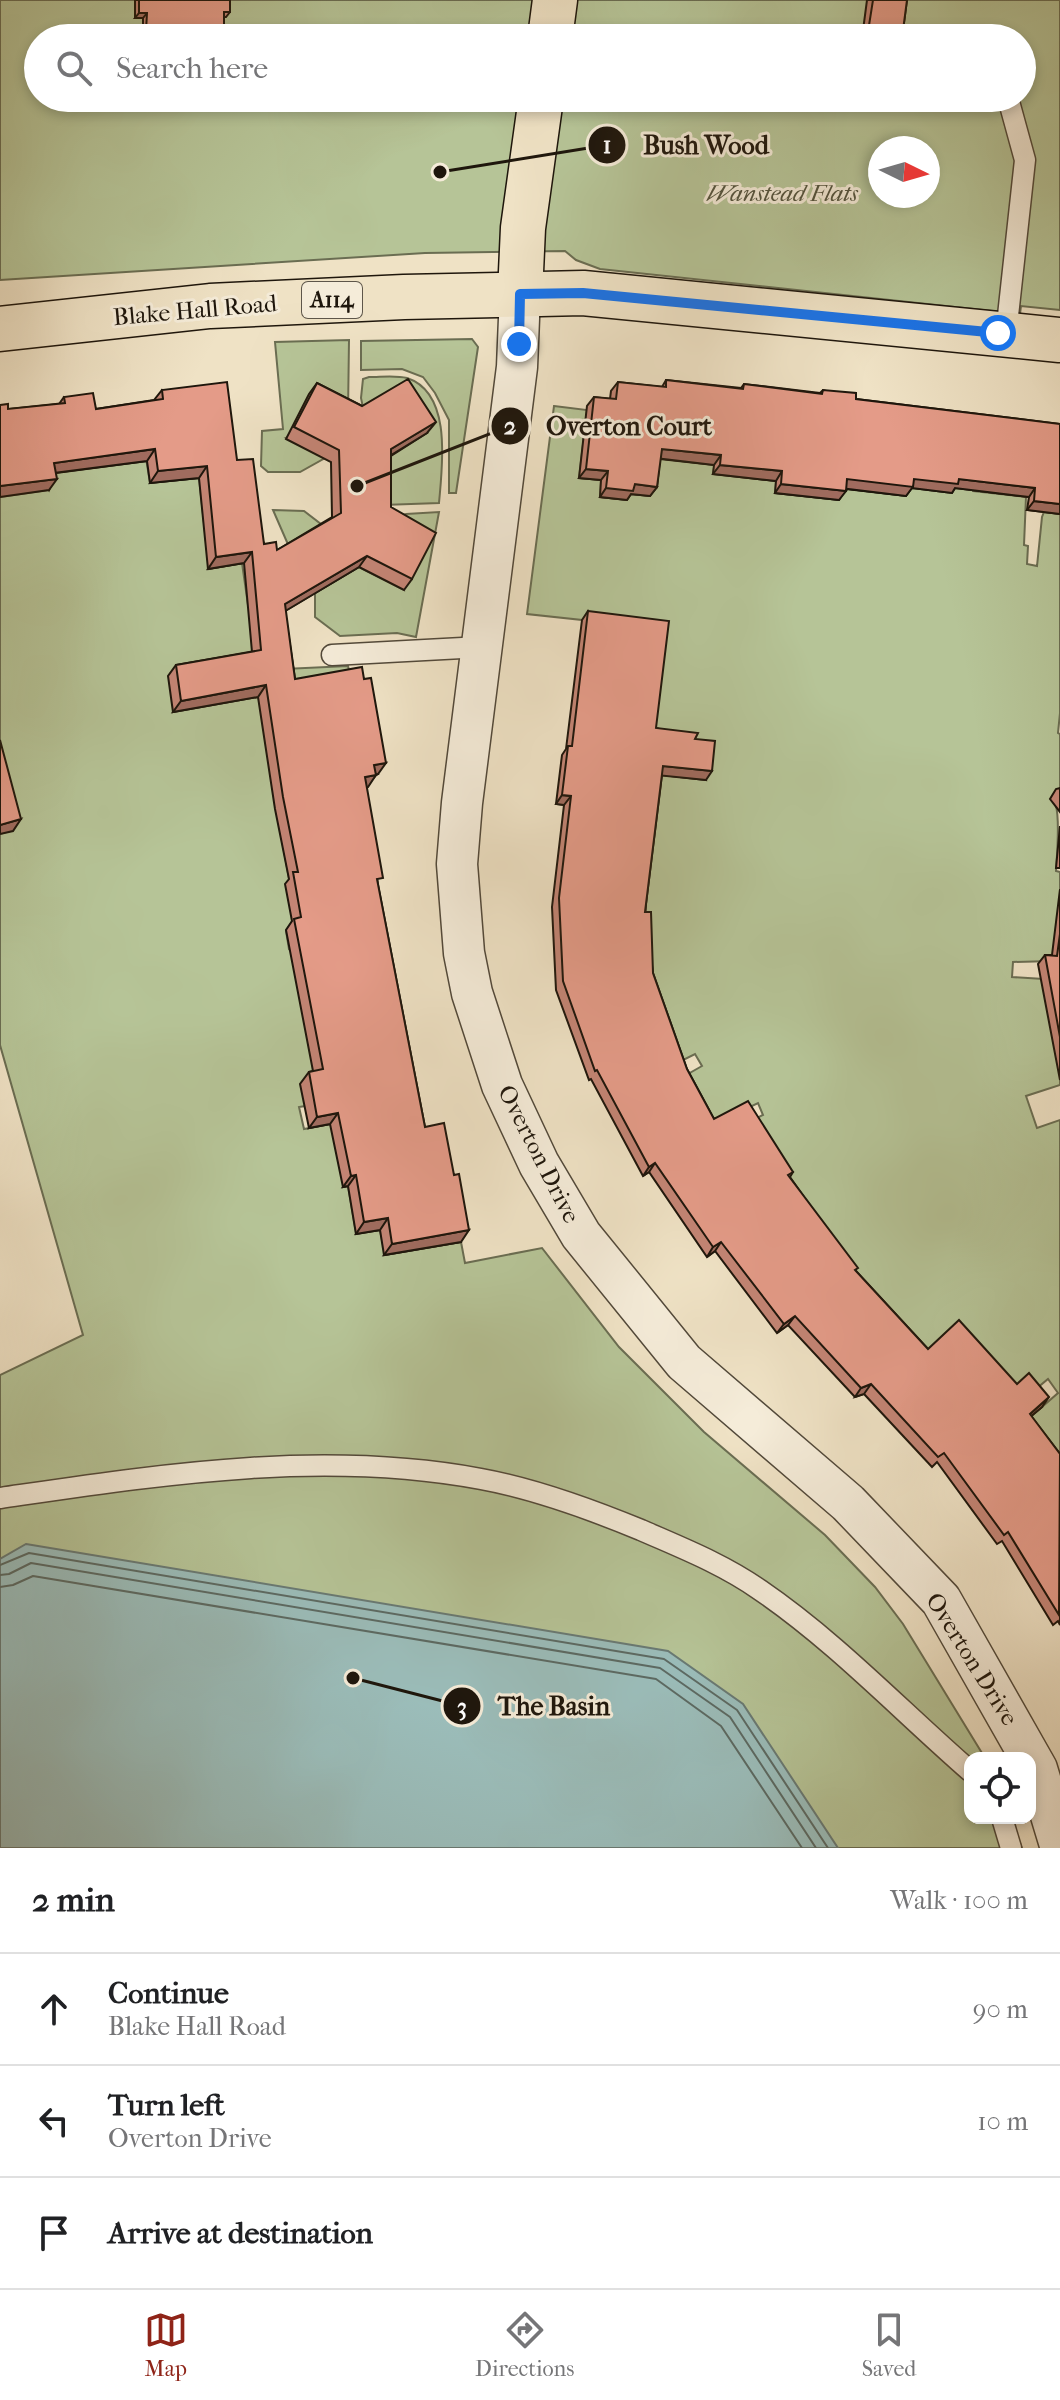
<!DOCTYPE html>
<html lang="en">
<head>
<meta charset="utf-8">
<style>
  :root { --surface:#fff; --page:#f2f2f2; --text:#202124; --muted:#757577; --line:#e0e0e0; --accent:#8f2418 }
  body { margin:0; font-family:"IM FELL French Canon",serif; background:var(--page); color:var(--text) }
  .controls { position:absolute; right:24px; bottom:24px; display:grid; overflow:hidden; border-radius:16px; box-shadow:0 4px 12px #0003 }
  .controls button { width:72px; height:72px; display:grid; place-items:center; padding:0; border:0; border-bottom:2px solid var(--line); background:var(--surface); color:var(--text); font:40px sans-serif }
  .compass { position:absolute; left:868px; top:136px; width:72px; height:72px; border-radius:50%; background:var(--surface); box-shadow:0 4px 12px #0003; rotate:95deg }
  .stop { position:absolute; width:24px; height:24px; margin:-18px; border:6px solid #1a73e8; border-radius:50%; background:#fff }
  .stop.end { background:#1a73e8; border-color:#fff; box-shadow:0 2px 8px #0008 }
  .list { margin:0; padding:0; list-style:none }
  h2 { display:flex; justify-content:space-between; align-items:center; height:104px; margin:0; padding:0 32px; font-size:34px }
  h2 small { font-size:26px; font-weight:400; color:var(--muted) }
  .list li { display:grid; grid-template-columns:52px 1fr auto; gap:24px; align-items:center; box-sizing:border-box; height:112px; padding:0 32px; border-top:2px solid var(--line) }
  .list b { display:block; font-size:30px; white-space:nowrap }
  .list p { margin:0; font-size:26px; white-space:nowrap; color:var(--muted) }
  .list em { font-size:26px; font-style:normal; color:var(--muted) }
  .icon { flex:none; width:44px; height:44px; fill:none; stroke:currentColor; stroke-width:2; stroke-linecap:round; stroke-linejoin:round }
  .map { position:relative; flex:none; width:1060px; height:1848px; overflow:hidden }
  .search { position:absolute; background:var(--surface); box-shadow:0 4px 12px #0003; left:24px; right:24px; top:24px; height:88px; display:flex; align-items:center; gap:20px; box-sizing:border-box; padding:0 28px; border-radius:44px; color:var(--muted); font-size:30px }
  .sheet { height:440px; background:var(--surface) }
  nav { display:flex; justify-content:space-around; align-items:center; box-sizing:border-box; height:112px; border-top:2px solid var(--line); background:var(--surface); font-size:22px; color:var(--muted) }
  nav a { display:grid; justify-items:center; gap:4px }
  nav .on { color:var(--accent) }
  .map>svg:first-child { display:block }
  .green { fill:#b6c497; stroke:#6a6d52; stroke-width:2; fill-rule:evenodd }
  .water { fill:#9bbdba; stroke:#697a74; stroke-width:2 }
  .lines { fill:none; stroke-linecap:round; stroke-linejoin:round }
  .shore { stroke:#5c6a63; stroke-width:2 }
  .lane-casing { stroke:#52493a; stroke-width:23 }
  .street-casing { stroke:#52493a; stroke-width:43 }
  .primary-casing { stroke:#1e160c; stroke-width:47 }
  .lane { stroke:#f5ecd9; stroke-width:20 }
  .street { stroke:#f5ecd9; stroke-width:40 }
  .primary { stroke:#efe2c5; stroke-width:44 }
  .wall { fill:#c48575; stroke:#1e160c; stroke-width:2 }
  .shaded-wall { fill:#a06c5f; stroke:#1e160c; stroke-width:2 }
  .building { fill:#e49b88; stroke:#1e160c; stroke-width:2 }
  .route { stroke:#1a73e8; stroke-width:10 }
  .labels { text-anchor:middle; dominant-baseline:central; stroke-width:6; stroke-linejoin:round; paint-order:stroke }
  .shield { fill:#f5ecd9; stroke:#5e564a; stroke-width:2 }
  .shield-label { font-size:22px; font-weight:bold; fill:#1e160c }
  .park-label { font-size:24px; font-style:italic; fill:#53533d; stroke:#f5ecd9 }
  .street-label { font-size:24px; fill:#1e160c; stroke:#f5ecd9 }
  .leader { fill:none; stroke:#1e160c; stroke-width:3 }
  .callout-dot { fill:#1e160c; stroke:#f5ecd9; stroke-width:3 }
  .mark-label { font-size:24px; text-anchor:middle; font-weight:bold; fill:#fff }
  .callout-label { font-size:26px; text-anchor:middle; font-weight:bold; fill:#1e160c; stroke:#f5ecd9; stroke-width:6; stroke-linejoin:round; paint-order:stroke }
</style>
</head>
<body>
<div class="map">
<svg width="1060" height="1848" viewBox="0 0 1060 1848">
  <rect width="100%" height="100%" fill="#efe2c5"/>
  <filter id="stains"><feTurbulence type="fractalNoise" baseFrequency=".0025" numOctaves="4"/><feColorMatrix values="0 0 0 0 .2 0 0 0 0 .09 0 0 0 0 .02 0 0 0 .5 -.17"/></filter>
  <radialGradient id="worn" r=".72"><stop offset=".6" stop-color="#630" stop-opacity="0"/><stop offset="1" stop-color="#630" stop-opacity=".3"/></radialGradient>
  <!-- green -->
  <g class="green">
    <path d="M0,0H1060V310L1021,306L1020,314L600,269L576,260L565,251L425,253L0,280ZM38,38H1022V98H38ZM880,148H928V196H880Z"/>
    <path d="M472,339L478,347L456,493H449V420L435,393L423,377L402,369L361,370V341Z"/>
    <path d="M349,340L348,414L286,438L325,458L300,472H268L261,466L262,431L283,429L275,342Z"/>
    <path d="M369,377C381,377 396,375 407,378C453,393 442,467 439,503L383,505L361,398L363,379Z"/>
    <path d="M554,406L587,410L579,478L601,480L600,497L626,500L628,494L650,496L655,458L703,463L715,462L713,473L776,481L775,493L838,500L840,488L906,496L909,477L955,471L973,491L1026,497L1024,545L1028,546L1027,564L1037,566L1042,517L1044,512L1060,514V713L1058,733L1060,734V794L1056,806C1060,821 1057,854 1056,871L1060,872V919L1052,961L1013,962L1012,977L1060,980V1085L1026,1096L1037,1128L1060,1120V1472L1020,1426L1058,1393L1048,1379L1031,1393L998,1404L922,1358L743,1125L763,1115L758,1103L731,1116L696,1121L681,1078L702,1066L695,1054L677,1063L644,974L651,737L582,620L527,614Z"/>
    <path d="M142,433L150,483L199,478L209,569L242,563L248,605L284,669L348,666L351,679L278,819L290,884L300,909L286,931L289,949L296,948L320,1080L305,1106L299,1107L304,1129L362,1118L343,1187L348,1186L356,1233L380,1230L385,1255L461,1242L465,1263L542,1248L619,1347L704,1432L825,1535L875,1587L903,1624L985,1758H970V1818H1010L1022,1848H0V1375L83,1335L0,1045V834L13,830L0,782V497L49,490L45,466Z"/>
    <path d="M273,510L304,511L326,528L290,549Z"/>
    <path d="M439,512L416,637L397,633L340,636L315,617V593L359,567L404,590L395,518L406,514Z"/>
  </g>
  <!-- water -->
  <path class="water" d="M26,1544L668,1651L743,1704L838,1848H0V1559Z"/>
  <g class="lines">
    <!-- shore -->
    <g class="shore">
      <path d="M0,1565L29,1553L664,1659L737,1710L828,1848"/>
      <path d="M0,1575L9,1574L31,1563L660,1668L730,1717L816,1848"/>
      <path d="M0,1587L13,1585L33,1576L656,1679L721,1726L802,1848"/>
    </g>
    <defs>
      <g id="lane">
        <path d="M951,38H952"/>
        <path d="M1006,334L1025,160L1008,98"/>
        <path d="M332,655L481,647"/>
        <path d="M0,1498C159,1475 321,1449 481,1479C536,1489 590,1509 641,1530C682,1548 723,1564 760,1590C836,1642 900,1710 970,1771"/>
        <path d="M1002,1818L1011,1848"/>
      </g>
      <path id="street" d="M520,294L517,367L462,803L457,864L464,953L472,993L502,1085L539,1164L581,1235L684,1362L848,1503L941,1600L1037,1769L1060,1845"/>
      <g id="primary">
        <path d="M550,38L555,0"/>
        <path d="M520,294L523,228L541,98"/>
        <path d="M0,329L210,306L404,297L583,293L1060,340"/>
      </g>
    </defs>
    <!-- lane casing -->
    <use href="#lane" class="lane-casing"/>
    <!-- street casing -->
    <use href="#street" class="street-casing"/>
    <!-- primary casing -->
    <use href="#primary" class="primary-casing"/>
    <!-- lane -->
    <use href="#lane" class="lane"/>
    <!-- street -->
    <use href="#street" class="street"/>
    <!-- primary -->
    <use href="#primary" class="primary"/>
  </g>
  <!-- wall -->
  <g class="wall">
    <path d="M135,0H230V12L226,17H224L221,38L143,36V18H135Z"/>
    <path d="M867,0H907L902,38H862Z"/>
    <path d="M666,380L741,388L744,384L820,393L823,390L856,399L1060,424V514L1027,510L1029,497L955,488L952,493L912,488L906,496L846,489L839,500L775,493L776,481L713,474L714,465L660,459L657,487L650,496L631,494L627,500L600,497L601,480L579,478L587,406L594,397L610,399L611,391L618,382L662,387Z"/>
    <path d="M317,383L362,406L427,433L391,456V507L412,579L404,590L359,567L285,611L295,679L378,774L376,775L366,787L378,885L425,1127L461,1242L384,1255L380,1230L356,1234L348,1186L343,1187L330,1124L309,1128L300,1084L309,1072L313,1071L286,930L292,921L285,884L289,879L275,809L258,697L173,712L168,676L176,665L252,652L244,563L208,569L199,478L150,483L147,461L56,473L49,490L8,409L59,404L64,397L96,409L154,400L162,390L237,460L264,544L277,550L332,517L331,462L286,439L309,394Z"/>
    <path d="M588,611L656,728L695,739L706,780L662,775L645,912L653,973L687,1069L714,1119L793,1172L790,1177L856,1271L928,1349L1017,1384L1042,1407L1031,1416L1060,1454V1625L1058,1621L1053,1625L1002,1541L997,1544L937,1462L932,1467L864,1394L855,1397L788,1325L777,1333L715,1251L707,1257L649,1172L643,1176L591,1079L589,1080L556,990L552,907L564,805L556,804L562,755L566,749L582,620Z"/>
    <path d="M1060,788V812L1050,799L1056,789Z"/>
    <path d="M1060,826V868H1056Z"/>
    <path d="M1060,889V1080L1038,964L1045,955H1052Z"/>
  </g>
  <!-- shaded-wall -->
  <g class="shaded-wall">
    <path d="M139,13H147L143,18H135Z"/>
    <path d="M146,31L224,33L221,38L143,36Z"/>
    <path d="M436,422L427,433L383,460L391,449Z"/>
    <path d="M155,449L147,461L46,474L54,463Z"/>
    <path d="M662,449L721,455L714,465L655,458Z"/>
    <path d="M720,465L782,471L776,481L713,474Z"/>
    <path d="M207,466L199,478L150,483L158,471Z"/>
    <path d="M586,469L608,471L601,480L579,478Z"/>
    <path d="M57,479L49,490L0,497V486Z"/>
    <path d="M847,479H959L1035,488L1029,497L955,488L952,493L912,488L906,496L840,488Z"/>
    <path d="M635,484L657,487L650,496L631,494L627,500L600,497L606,488Z"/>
    <path d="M781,484L846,491L839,500L775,493Z"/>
    <path d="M1034,501L1060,504V514L1027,510Z"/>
    <path d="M252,552L244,563L208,569L216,557Z"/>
    <path d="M367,556L359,567L277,616L285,604Z"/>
    <path d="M266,685L258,697L173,712L181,701Z"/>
    <path d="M386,763L378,774L366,777L374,765Z"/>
    <path d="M663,766L712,771L706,780L656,775Z"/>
    <path d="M376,775L368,787L357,789L365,777Z"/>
    <path d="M562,795L571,796L564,805L556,804Z"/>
    <path d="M21,819L13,831L0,834V825Z"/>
    <path d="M338,1113L330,1124L309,1128L317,1117Z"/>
    <path d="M655,1163L649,1172L643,1176L649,1167Z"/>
    <path d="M356,1175L348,1186L343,1187L351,1176Z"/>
    <path d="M388,1218L380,1230L356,1234L364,1222Z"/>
    <path d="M469,1230L461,1242L384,1255L392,1244Z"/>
    <path d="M721,1242L715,1251L707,1257L713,1247Z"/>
    <path d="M795,1316L788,1325L777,1333L784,1324Z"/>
    <path d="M871,1384L864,1394L855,1397L861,1388Z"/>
    <path d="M1049,1397L1042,1407L1023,1423L1030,1414Z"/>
  </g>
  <!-- building -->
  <g class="building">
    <path d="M139,0H230V12H224V33L146,31L147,13H139Z"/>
    <path d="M873,0H907L902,38H867Z"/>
    <path d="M408,379L436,422L391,449V507L436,533L412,579L367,556L285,604L295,679L362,667L364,679L371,678L386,763L374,765L376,775L365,777L383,878L377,879L425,1127L444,1123L454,1175L459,1174L469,1230L392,1244L388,1218L364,1222L356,1175L351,1176L338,1113L317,1117L309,1072L323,1069L294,919L301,917L293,872H298L283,797L266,685L181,701L176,665L261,650L252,552L216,557L207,466L158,471L155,449L54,463L57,479L0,486V405L8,404V409L65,403L64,397L93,393L96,409L163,399L162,390L227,382L237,460L253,459L264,544L276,542L277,550L341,513L339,450L294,427L317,383L362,406Z"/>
    <path d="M666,380L743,389L744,384L822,394L823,390L856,393V399L1060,424V504L1034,501L1035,488L959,479L958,484L914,479L913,487L847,479L846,491L781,484L782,471L720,465L721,455L662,449L657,487L635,484L633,491L606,488L608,471L586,469L594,397L616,399L618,382L666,387Z"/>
    <path d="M588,611L669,621L656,728L698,733L695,739L715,741L712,771L663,766L645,912H651L653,973L687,1069L714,1119L748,1101L793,1172L788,1175L858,1268L855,1270L928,1349L959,1320L1017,1384L1029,1373L1049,1397L1030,1414L1060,1454L1059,1615L1008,1532L1004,1535L944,1453L938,1457L871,1384L861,1388L795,1316L784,1324L721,1242L713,1247L655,1163L649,1167L597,1070L595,1071L563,981L559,898L571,796L562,795L568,746H572Z"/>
    <path d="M0,740L21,819L0,825Z"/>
    <path d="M1060,934V1037L1045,955L1057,956Z"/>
  </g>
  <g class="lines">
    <!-- route -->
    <path class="route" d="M519,344L520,294L583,293L998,333"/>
  </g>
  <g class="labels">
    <!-- shield labels -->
    <rect class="shield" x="302" y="282" width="60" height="36" rx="6"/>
    <g class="shield-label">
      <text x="332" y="300">A114</text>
    </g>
    <!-- park labels -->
    <g class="park-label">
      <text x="782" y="193">Wanstead Flats</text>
    </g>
    <!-- street labels -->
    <g class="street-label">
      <text transform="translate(195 310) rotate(-5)">Blake Hall Road</text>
      <text transform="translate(539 1154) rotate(63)">Overton Drive</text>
      <text transform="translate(972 1659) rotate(58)">Overton Drive</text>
    </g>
  </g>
  <!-- callouts -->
  <path class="leader" d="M440 172L607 145M357 486L510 426M353 1678L462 1706"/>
  <g class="callout-dot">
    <circle cx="440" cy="172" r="8"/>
    <circle cx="357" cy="486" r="8"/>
    <circle cx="353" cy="1678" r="8"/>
    <circle cx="607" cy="145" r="20"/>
    <circle cx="510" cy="426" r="20"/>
    <circle cx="462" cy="1706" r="20"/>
  </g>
  <g class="mark-label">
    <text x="607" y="153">1</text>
    <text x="510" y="434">2</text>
    <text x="462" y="1715">3</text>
  </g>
  <g class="callout-label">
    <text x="706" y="154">Bush Wood</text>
    <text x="629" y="435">Overton Court</text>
    <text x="554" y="1715">The Basin</text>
  </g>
  <rect width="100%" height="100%" filter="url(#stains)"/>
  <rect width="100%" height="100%" fill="url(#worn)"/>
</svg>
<div class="controls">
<button><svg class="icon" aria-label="locate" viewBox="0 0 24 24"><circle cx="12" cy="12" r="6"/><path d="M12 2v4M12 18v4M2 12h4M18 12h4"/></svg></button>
</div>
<svg class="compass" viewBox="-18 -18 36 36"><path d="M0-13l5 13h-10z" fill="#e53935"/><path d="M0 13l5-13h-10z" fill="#757577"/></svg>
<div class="stop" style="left:998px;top:333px"></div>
<div class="stop end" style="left:519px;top:344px"></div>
<div class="search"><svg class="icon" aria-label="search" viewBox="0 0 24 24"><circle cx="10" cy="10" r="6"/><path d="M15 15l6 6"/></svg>Search here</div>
</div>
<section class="sheet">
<h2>2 min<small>Walk · 100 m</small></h2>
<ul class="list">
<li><svg class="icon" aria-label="ahead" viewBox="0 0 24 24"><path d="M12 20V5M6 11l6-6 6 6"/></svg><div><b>Continue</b><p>Blake Hall Road</p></div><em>90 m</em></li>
<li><svg class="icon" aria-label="left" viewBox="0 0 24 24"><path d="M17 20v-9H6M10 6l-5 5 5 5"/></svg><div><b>Turn left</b><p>Overton Drive</p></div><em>10 m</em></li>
<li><svg class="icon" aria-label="arrive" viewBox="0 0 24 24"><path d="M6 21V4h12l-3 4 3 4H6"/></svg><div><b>Arrive at destination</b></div></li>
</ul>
</section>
<nav>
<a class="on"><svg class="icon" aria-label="map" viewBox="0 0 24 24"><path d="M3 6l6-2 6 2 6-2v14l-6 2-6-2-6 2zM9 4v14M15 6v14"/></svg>Map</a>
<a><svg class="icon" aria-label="directions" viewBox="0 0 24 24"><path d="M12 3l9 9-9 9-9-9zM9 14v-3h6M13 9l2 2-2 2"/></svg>Directions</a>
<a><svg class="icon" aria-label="saved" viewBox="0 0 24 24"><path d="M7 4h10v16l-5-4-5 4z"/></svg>Saved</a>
</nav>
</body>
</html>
